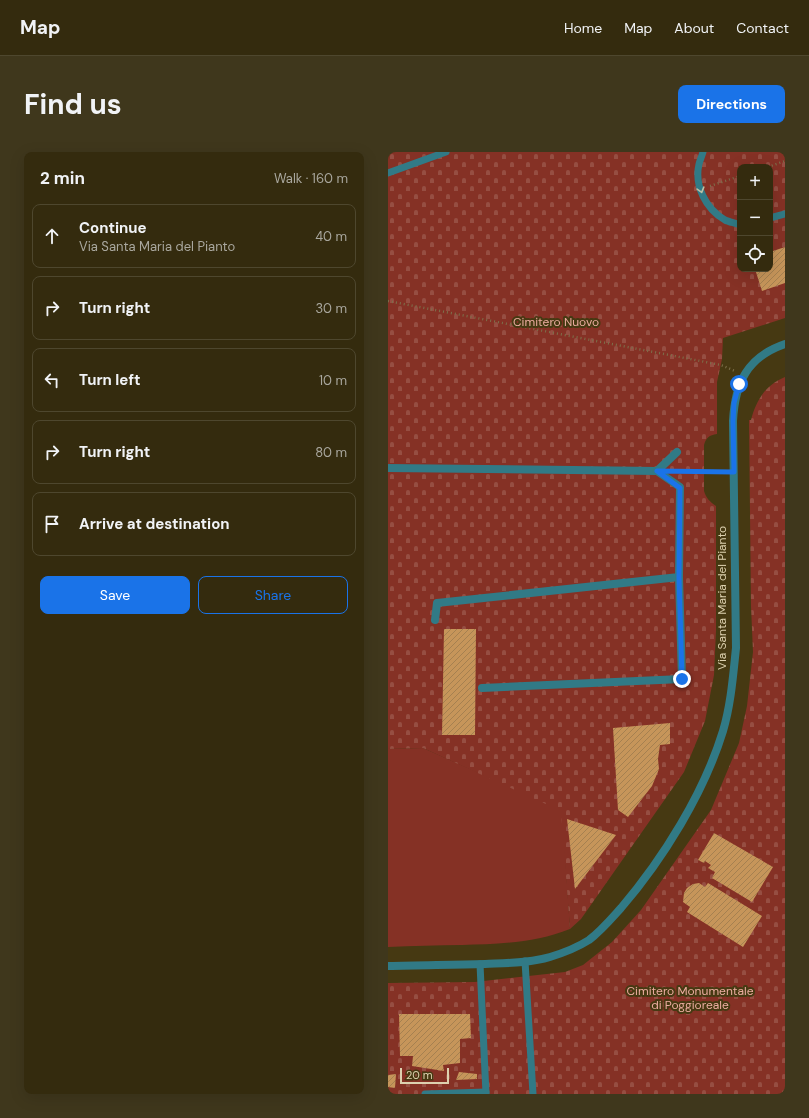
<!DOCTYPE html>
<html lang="en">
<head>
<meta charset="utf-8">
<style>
  :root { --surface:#342b0e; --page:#3f371c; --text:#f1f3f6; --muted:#a9a79e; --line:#4e472e; --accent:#1a73e8 }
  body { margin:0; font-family:"DM Sans",sans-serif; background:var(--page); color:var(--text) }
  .controls { position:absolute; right:12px; top:12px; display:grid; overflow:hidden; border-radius:8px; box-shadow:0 4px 16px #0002 }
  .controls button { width:36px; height:36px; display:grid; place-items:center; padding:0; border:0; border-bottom:1px solid var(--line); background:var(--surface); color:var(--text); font:20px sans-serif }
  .scale { position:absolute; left:12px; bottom:10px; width:49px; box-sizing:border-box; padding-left:4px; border:2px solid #ddd1af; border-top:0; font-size:11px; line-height:14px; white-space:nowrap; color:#ddd1af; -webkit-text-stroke:3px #463912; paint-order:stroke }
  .stop { position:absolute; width:12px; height:12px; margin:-9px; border:3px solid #1a73e8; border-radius:50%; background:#fff }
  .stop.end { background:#1a73e8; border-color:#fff; box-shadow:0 1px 4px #0008 }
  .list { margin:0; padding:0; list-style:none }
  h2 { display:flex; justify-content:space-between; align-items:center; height:52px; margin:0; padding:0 16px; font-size:17px }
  h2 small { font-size:13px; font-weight:400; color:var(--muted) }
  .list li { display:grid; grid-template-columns:26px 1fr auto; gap:12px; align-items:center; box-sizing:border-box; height:64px; margin:0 8px 8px; padding:0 8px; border:1px solid var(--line); border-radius:8px }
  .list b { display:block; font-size:15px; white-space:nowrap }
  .list p { margin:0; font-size:13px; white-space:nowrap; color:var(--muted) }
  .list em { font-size:13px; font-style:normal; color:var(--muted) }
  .actions { display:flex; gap:8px; padding:12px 16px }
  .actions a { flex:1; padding:9px 0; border:1px solid var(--accent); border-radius:8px; text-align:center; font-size:14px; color:var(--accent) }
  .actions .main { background:var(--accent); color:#fff }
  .icon { flex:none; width:22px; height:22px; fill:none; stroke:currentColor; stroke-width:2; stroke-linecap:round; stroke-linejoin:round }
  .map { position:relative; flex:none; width:397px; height:942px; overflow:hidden; border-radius:8px }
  header { display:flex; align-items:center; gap:24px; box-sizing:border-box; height:56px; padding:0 20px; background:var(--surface); border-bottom:1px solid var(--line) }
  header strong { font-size:19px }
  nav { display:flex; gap:22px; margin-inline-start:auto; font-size:14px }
  .intro { display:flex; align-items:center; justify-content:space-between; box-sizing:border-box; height:96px; padding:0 24px }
  h1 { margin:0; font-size:28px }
  .button { padding:10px 18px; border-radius:8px; background:var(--accent); color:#fff; font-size:14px; font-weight:700 }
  main { display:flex; gap:24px; padding:0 24px }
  aside { flex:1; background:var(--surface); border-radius:8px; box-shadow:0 4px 16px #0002 }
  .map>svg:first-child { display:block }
  .green { fill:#853125 }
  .cemetery { fill:url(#cemetery-stones); fill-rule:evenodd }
  .building { fill:url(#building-hatch) }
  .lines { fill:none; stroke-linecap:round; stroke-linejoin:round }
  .path { stroke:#7d704b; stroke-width:2.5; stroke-dasharray:1 3; stroke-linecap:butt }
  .service { stroke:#317a86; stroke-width:7 }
  .minor { stroke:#317a86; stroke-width:8 }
  .oneway { stroke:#bbc0a7 }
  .route { stroke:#1a73e8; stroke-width:5 }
  .labels { text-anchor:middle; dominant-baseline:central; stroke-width:4; stroke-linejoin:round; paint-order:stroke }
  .park-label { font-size:12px; fill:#ecaca0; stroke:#463912 }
  .street-label { font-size:12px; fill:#ddd1af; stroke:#463912 }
</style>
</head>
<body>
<header>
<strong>Map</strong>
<nav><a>Home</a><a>Map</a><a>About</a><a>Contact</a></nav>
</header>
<div class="intro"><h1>Find us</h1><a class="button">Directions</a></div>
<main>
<aside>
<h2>2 min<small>Walk · 160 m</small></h2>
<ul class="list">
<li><svg class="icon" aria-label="ahead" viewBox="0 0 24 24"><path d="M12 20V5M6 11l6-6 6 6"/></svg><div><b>Continue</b><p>Via Santa Maria del Pianto</p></div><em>40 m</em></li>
<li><svg class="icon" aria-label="right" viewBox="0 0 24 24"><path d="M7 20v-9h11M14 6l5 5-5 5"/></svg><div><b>Turn right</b></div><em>30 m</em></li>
<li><svg class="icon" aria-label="left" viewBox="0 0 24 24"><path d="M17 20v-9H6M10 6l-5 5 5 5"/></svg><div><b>Turn left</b></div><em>10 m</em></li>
<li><svg class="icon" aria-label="right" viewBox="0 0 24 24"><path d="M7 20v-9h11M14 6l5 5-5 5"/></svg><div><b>Turn right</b></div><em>80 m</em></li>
<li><svg class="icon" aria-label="arrive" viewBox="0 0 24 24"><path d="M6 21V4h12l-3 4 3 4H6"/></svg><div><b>Arrive at destination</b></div></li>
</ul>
<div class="actions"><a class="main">Save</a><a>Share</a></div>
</aside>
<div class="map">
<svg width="397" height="942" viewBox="0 0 397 942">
  <defs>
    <pattern id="cemetery-stones" width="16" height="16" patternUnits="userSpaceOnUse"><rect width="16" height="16" fill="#853125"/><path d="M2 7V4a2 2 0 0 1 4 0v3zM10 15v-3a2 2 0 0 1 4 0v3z" fill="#964e42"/></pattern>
    <pattern id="building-hatch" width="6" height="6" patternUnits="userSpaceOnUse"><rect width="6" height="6" fill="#c6955a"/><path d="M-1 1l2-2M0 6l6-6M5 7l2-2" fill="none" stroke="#a58050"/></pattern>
  </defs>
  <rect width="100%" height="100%" fill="#463912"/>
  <!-- green -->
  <path class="green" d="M35,596L174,658L182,777C147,791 110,792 74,793C49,793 25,794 0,795V597Z"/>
  <!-- cemetery -->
  <g class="cemetery">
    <path d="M0,0H397V166L335,186L334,207L329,230V282C321,283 318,286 316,293V339C318,346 322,350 328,354V478L326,523L317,569L296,620L193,767L182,777L173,659L35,596L0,597ZM352,15H382V117H352Z"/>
    <path d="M397,225V942H0V831L87,830L177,820L195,813L224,790L253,758L323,658L351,591L359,554L365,500L363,454L361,268H363C368,249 377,233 397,225Z"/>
  </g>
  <!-- building -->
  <g class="building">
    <path d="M397,95V131L374,139L367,117H382V100Z"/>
    <path d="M56,477H88L87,583H54Z"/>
    <path d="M282,571V592L272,593L270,607L271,617L264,634L240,665L230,658L225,576Z"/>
    <path d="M179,667L228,683L187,737Z"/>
    <path d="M326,681L385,715L364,750L324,726L327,720L320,716L323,713L317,709L316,711L310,708Z"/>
    <path d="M311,731L317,735L320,731L374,764L355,795L299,760L302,755L295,750L296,741L299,736L305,732Z"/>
    <path d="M11,862H82L83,886L72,887V911L55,913L56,919L24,914L25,904H12Z"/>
    <path d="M71,920L89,922V927L68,928Z"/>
    <path d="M8,922L7,936L0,935V923Z"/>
  </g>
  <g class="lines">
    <!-- path -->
    <g class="path">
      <path d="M380,15L397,9"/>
      <path d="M322,34L352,24"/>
      <path d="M0,149L333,213L347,219"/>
      <path d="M292,319L335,320"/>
    </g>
    <!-- service -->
    <g class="service">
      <path d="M315,0C314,4 312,8 311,12C306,34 318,57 337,68C341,70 347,71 352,73"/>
      <path d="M0,21L58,0"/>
      <path d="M382,66L397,62"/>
      <path d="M137,809L145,942"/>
      <path d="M92,812L98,942"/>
      <path d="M37,942L98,940"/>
    </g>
    <!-- minor -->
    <g class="minor">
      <path d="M0,316L269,319L289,300"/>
      <path d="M47,468L49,451L291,425L292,335L269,319"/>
      <path d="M94,536L294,527L291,425"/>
      <path d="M0,814C32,813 64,813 97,812C118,811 142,811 162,805C175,801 190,795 201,788C213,779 223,767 233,756C275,707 316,641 335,579C343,552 345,524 348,496L345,269C347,231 359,205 397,192"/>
    </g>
  </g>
  <!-- one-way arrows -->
  <defs><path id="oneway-chevron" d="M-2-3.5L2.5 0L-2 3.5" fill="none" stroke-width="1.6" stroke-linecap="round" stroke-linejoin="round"/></defs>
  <use class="oneway" href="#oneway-chevron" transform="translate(313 38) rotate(74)"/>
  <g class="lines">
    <!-- route -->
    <path class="route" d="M294,527L291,425L292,336L269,319L346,320L345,269L346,251L351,232"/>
  </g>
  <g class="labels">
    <!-- park labels -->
    <g class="park-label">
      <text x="168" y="170">Cimitero Nuovo</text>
      <text x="302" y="839">Cimitero Monumentale<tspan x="302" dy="14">di Poggioreale</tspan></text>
    </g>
    <!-- street labels -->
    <g class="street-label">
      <text transform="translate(334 446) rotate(-90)">Via Santa Maria del Pianto</text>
    </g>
  </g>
</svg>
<div class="controls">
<button>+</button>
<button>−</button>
<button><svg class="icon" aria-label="locate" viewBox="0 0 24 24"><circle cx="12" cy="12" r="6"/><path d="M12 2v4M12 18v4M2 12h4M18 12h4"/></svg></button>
</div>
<div class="scale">20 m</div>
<div class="stop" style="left:351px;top:232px"></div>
<div class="stop end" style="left:294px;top:527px"></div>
</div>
</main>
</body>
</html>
